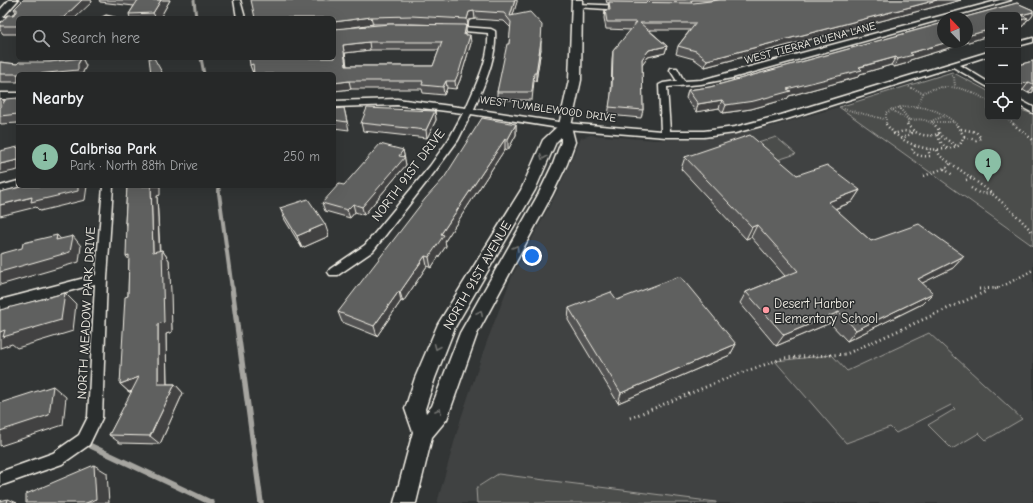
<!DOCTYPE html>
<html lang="en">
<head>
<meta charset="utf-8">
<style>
  :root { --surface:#262828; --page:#323434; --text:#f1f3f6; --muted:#a4a6a8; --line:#424445; --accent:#8abfa5 }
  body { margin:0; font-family:"Comic Neue",sans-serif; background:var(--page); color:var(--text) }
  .controls { position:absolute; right:12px; top:12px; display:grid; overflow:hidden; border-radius:6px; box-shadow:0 4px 16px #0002 }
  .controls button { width:36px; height:36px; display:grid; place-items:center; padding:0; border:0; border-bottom:1px solid var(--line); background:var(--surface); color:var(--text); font:20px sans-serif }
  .compass { position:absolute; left:937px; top:12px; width:36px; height:36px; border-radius:50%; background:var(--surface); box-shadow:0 4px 16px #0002; rotate:337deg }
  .you { position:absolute; left:532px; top:256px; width:14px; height:14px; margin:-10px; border:3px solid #fff; border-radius:50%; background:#1a73e8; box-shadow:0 0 0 6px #1a73e833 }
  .badge { display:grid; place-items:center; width:26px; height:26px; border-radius:50%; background:var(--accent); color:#111; font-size:13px; font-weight:700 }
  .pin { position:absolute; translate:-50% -33px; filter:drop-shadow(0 1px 2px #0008) }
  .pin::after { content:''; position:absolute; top:21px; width:14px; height:12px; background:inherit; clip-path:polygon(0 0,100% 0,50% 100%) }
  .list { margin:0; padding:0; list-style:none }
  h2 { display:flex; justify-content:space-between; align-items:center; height:52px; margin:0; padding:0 16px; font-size:17px }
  h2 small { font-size:13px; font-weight:400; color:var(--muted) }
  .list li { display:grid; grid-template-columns:26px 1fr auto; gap:12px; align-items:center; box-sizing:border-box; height:64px; padding:0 16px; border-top:1px solid var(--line) }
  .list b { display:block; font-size:15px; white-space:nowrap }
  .list p { margin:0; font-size:13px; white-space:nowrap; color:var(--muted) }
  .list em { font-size:13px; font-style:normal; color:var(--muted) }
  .icon { flex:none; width:22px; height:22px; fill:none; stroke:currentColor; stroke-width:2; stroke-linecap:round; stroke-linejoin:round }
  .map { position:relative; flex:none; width:1033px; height:503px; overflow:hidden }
  .search { position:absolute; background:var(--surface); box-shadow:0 4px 16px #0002; left:16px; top:16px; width:320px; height:44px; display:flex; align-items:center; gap:10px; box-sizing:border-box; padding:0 14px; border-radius:6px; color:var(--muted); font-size:15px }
  .panel { position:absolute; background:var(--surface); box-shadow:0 4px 16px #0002; left:16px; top:72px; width:320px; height:116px; border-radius:6px }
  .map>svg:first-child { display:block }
  .built { fill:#404242 }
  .green { fill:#4b4d4c; stroke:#a09f9a }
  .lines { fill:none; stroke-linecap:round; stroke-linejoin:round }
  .stream-far2 { stroke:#a6a5a0; stroke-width:3 }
  .stream-far1 { stroke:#a6a5a0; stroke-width:4 }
  .stream { stroke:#a6a5a0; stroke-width:5.5 }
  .minor-casing { stroke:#f4f1e8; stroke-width:3 }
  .tertiary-casing { stroke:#f4f1e8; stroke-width:3 }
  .secondary-casing { stroke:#f4f1e8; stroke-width:3 }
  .path-far2 { stroke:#f4f1e8; stroke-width:2; stroke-dasharray:0.5 2; stroke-linecap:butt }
  .path-far1 { stroke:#f4f1e8; stroke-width:2.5; stroke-dasharray:1 3; stroke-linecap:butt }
  .path { stroke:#f4f1e8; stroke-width:3; stroke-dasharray:1 3.5; stroke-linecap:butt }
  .minor { fill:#2a2d2e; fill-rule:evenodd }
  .tertiary { fill:#2a2d2e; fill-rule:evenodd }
  .secondary { fill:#2a2d2e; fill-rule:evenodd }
  .wall { fill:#525352; stroke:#f4f1e8; fill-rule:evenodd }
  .shaded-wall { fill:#424342; stroke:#f4f1e8 }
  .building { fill:#5f605f; stroke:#f4f1e8; fill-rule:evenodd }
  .oneway { stroke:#71726f }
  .poi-dot { fill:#ff9aa2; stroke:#2a2d2e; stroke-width:1.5 }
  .labels { text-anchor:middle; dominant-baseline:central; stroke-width:3; stroke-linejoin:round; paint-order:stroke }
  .far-street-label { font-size:11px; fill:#f4f1e8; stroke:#2a2d2e }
  .street-label { font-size:13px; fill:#f4f1e8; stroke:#2a2d2e }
  .poi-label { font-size:13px; fill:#f4f1e8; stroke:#2a2d2e; text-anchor:start }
</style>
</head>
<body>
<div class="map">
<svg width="1033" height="503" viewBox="0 0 1033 503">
  <rect width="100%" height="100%" fill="#323535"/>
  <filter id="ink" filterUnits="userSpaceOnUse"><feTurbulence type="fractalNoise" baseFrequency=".025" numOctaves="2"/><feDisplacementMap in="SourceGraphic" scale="8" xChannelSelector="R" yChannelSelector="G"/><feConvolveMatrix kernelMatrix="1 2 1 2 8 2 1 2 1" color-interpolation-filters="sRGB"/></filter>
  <g filter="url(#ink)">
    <!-- built -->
    <path class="built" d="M839,107L1033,247V503H437L461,418L486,344L512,276L557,192L581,138L591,135L654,140L714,138L773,126Z"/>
    <!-- green -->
    <g class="green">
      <path d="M952,72L988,91V117H1018V109L1033,114V246L839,107Z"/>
      <path d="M776,137L796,154L765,164L746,147Z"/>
      <path d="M929,333L1022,419L986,440L979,433L952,449L928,425L955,409L951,405L896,433L890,427L846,443L775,361L832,355L847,371Z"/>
      <path d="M498,474L716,502V503H477L476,488Z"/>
    </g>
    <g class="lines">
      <!-- stream-far2 -->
      <g class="stream-far2">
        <path d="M194,0L196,18"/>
        <path d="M201,58L204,74"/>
      </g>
      <!-- stream-far1 -->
      <path class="stream-far1" d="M218,186L232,289"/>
      <!-- stream -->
      <g class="stream">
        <path d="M232,288L261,503"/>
        <path d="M91,446L212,503"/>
      </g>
      <defs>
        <g id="minor">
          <path d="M234,0H240L245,18H237Z"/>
          <path d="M1000,0H1011L732,78L701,84L667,87L670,131H704L735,127L781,115L988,52V56L960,65L988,82V87L953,67L787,119L735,133L704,137H666L565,129L471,114L458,140L436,170L373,251L338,275H330L328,272L330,269L365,245L430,166L449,139L463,113L397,105L334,107V101L397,99L466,108C476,84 490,59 488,33L452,30H449V26L491,29L495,31C497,59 484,84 474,109L565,123L661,131L659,85L663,83L677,81L670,70L671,68H677L684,81L701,80Z"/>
          <path d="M577,4L622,6L625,8L622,10L575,7V5Z"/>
          <path d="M106,16L115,18H102Z"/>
          <path d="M0,17L21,18H18V21H0Z"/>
          <path d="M1033,38V42L1018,46V42Z"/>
          <rect x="0" y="93" width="18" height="6"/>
          <path d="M1018,99L1033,107V113L1018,105Z"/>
          <path d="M18,181V186H21L0,192V186Z"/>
          <path d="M103,186H113L107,278L102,418L89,445L62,464L0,486V472L53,453L79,435L88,417L95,284L0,310V300L96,275Z"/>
        </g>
        <path id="tertiary" d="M9,0H18L3,17L0,18V10Z"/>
        <path id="secondary" d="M572,0H582L581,80L571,126L575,142L567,164L552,195L477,334L447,419L432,437L416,503H394L413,432L405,409L415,378L438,324L521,190L543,140L559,125L569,80ZM561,137V142L553,164L538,195L460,333L432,406L426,413L425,409L435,378L455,327L535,190L556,142Z"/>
      </defs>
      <!-- minor casing -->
      <use href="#minor" class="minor-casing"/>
      <!-- tertiary casing -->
      <use href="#tertiary" class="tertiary-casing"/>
      <!-- secondary casing -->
      <use href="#secondary" class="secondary-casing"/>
      <!-- path-far2 -->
      <g class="path-far2">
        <path d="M952,76L954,77L955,86"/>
        <path d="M909,87L924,93"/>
        <path d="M899,107L909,120"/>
        <path d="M917,107L924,92C948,82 967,88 988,101"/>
        <path d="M844,109L884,119"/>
        <path d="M891,109L909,121"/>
        <path d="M1005,117L1015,125"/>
        <path d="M931,121L945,116"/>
        <path d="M932,122H953"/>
        <path d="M886,125V113C907,100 940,107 957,125"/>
        <path d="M908,125V121C918,118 926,119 935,125"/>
      </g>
      <!-- path-far1 -->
      <g class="path-far1">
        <path d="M886,124C902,146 935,156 960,145L964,136L956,124"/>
        <path d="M907,124C914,134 928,139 939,133V130L934,124"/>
        <path d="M1013,124L1033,140"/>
        <path d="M961,129L976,132L981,138L976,140L964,137"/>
        <path d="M893,134L904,131L913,132"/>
        <path d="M938,134L958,147"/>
        <path d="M937,135L942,144L949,150"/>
        <path d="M901,139L914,132"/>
        <path d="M915,146L912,150C916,156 923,157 930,156L928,149"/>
        <path d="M937,150L940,156C974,179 1006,202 1033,233"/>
        <path d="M944,169L953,175"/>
        <path d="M924,176L947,167L950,164"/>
        <path d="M966,180L974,178"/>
        <path d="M971,188L979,193L994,194"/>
        <path d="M995,289L1007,284L1033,270"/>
      </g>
      <!-- path -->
      <g class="path">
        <path d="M979,289L998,288"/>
        <path d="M630,418L735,375L784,358L846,354L987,291"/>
      </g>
      <!-- minor -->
      <use href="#minor" class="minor"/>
      <!-- tertiary -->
      <use href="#tertiary" class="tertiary"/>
      <!-- secondary -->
      <use href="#secondary" class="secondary"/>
    </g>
    <!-- wall -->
    <g class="wall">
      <path d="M23,0H91L92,2L18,18V34H3L0,30V24L16,12L14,9Z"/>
      <path d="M99,0H170L160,18H130L129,14L134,6L100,2Z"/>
      <path d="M517,0L513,15L541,49L536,81H534L532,100H497V92L509,44L511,28L504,21L475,19L469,20L468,26H466V35L471,43L460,80L456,89L447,88L444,95L423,93L422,89H351L334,91V74L253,73L250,65L334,18ZM373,24H412L444,25L355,27ZM370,50H439L433,66H347L345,53Z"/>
      <path d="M606,0H961L705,67L694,59L676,54L678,46L690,30H649L667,46L665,53L648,57L642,65L643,110L641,118L608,115L611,96L612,59L613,51L631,30L606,29L604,18L605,10H608L609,3H607Z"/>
      <path d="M1017,3L1033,10V15L1030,19L1027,20L1023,26L1018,27V15H988V36L910,60L908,63L894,67L891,65L860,74L858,77L789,96L787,99L751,109L723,113L719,108L696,112L686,98L688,90L710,87L943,23V42H967V18H962Z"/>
      <path d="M82,58L86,66L83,72L18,74V82H0V62L17,64L50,62Z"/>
      <path d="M1033,61V92L1028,93L1023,90L1018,92V65Z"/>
      <path d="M0,98L4,102L18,98V123L1,124L0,123Z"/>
      <path d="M344,108L349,130L334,128V109Z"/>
      <path d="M435,111L436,120L427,138L363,131L361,123Z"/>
      <path d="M516,124V135L508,150L505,149L445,241L446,246L431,268L427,266L403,302L401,301L377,336L342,322L338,312Z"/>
      <path d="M403,150L406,165L364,215L355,212L350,218L325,211L322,203L344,185Z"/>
      <path d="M685,157L797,175L860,190L852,202L835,209L871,241L964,256L953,268L922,283V304L847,341L830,323L776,346L740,303L746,292L785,276L751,237L746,239L681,169Z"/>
      <path d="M127,186L160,195L157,196L160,251L162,250L169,260L172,332L166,334L167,384H175L183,393L160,444L120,443L109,435L132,392H129L120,384L128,296L129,260L127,225L125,223Z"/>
      <path d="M280,208L329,236L302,248L285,220Z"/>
      <path d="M617,300L736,344L730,355L618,403L568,320L569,308Z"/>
    </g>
    <!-- shaded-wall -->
    <g class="shaded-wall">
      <path d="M82,0H91L92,2L75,18H63Z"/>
      <path d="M161,0H170L160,18H156L153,13Z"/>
      <path d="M515,0H517V2L511,21L510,16Z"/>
      <path d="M692,0H720L691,4Z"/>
      <path d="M937,0H961L705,67L707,60Z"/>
      <path d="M474,11L475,19L469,20L468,26L467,19L469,12Z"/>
      <path d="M1033,12V15L1030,19L1027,20L1023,26L1018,27V20L1021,15Z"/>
      <path d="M371,17L373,24L334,30V22Z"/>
      <path d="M466,25V33L464,43V35Z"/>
      <path d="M988,30V36L910,60L908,63L894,67L898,59L910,53L948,42H967V36Z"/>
      <path d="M470,35L471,43L460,80L456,89L455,81Z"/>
      <path d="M541,41V49L536,81V73Z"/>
      <path d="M369,42L370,50L345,53L348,74L346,66L343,45Z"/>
      <path d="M667,46L665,53L648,57L641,67L642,59L649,50Z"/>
      <path d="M896,57L891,65L860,74L858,77L789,96L787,99L751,109L723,113L726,105Z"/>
      <path d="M82,58L86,66L83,72V74H37L78,64Z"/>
      <path d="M253,64L256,72L253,73L250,65Z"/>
      <path d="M349,81L351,89L334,91V83Z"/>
      <path d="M446,81L447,88L444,95L443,87Z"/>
      <path d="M1029,82L1023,90L1018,92V89L1022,84Z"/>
      <path d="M1033,87V92L1028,93Z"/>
      <path d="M1,98L8,106L0,115V100Z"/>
      <path d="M722,100L719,108L696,112L698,104Z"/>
      <path d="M435,111L436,120L427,138L426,130Z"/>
      <path d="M516,124V135L508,150V139Z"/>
      <path d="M505,139V149L445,241L446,246L431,268L429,257L441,234Z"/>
      <path d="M403,150L406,165L364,215L362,207Z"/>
      <path d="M18,160V170L0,174V164Z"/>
      <path d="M78,186H87L85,200L40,211L36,207L0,216V205Z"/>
      <path d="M151,186H160V195L157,196L160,263L153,252Z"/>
      <path d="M860,190L852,202L821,214L828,202Z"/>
      <path d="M353,204L355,212L350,218L347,210Z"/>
      <path d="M325,224L329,236L302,248L297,236Z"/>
      <path d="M757,225L751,237L746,239L752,227Z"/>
      <path d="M57,235L66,245L56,240Z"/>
      <path d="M73,236L81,246L79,262L0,285V272Z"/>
      <path d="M162,250L169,260L171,291L172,332L166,334L167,393L158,384V324Z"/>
      <path d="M129,255L134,266L126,256Z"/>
      <path d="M425,256L427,266L403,302L400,292Z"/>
      <path d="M964,256L953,268L908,290L918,279Z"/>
      <path d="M399,291L401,301L377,336L374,326Z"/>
      <path d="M65,293L76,304L73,331L17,348L12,344L0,348V332Z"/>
      <path d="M933,293L922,304L847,341L856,330Z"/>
      <path d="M839,312L830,323L776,346L784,335Z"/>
      <path d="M736,344L730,355L618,403L621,393Z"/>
      <path d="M139,377L149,386L129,392L120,384Z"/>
      <path d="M175,384L183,393L160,444L150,436Z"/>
      <path d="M53,386L66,397L63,425L0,446V431Z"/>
      <path d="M94,465L107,473L109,503H86Z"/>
      <path d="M8,499L17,503H7Z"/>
    </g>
    <!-- building -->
    <g class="building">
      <path d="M23,0H82L63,18H18V26H0V24L8,15H13L17,12V9H14Z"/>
      <path d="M138,0H161L153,13L129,14Z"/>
      <path d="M251,0H515L510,16L530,12L542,25L541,41L536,73H534L532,92H497L507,44H509L511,22L504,13L474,11L469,12L467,19L411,16L371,17L334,22V18H255Z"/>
      <path d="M719,0H937L707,60L696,51L678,46L696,23H640L667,46L649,50L642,59L643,110L609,107L612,88L613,51L637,22H607L605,10H610L609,2L693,3Z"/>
      <path d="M1017,3L1033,10V12L1021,15L1028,18L1018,21V15H988V30L967,36V18H962Z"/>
      <path d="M943,23V42H948L910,53L913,55L898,59L896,57L859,67L862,70L787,89L791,91L754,101L726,105L722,100L698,104L688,90L710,87Z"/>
      <path d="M390,24L466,25L464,35H470L459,72L455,81H446L443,87L422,85L423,81H349L334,83V74H254L253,64L250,65L249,58H334V29ZM369,42H442L433,66H346L343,45Z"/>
      <path d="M81,58L78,64V70L37,74H0V62L17,64L19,62H50Z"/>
      <path d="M149,58H154L163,74H151Z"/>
      <path d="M1033,61V84L1029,82L1022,84L1018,82V65Z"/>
      <path d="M18,98V114L0,116V108L6,99Z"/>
      <path d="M344,108L347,122L334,120V109Z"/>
      <path d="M367,108L435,111L426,130L361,123Z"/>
      <path d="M482,118L516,124L508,139H505L441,234L444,235L429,257L425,256L400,292L399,291L374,326L338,312L425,199L444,178Z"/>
      <path d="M750,135L797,175L827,165L860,190L828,202L871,241L919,224L964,256L918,279L933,293L856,330L839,312L784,335L746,292L798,271L757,225L752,227L685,157Z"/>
      <path d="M380,144L403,150L399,156L405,157L362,207L353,204L347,210L322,203L339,184L344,185Z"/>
      <path d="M18,147V160L0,164V151Z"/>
      <path d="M25,186H78V191L31,202L32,197L0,205V192Z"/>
      <path d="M127,186H151L153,252L162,250L164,322L158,324V384H175L150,436L109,435L139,377L120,384L125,297L128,296L129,255L126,256L127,223H125Z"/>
      <path d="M308,199L325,224L297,236L280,208Z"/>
      <path d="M57,235L56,240L73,236L70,252L0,272V254L22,248L23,243Z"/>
      <path d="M680,276L736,344L621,393L569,308L611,292L617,300Z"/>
      <path d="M65,293L61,320L3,337L5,330L0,332V310Z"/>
      <path d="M53,386L49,415L0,431V403Z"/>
      <path d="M94,465L96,499L86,503H26V494Z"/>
      <path d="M8,499L7,503H0V501Z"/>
    </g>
    <!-- one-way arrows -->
    <defs><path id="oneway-chevron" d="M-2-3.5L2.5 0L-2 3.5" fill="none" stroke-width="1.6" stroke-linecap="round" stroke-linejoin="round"/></defs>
    <g class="oneway">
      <use href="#oneway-chevron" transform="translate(543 157) rotate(113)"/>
      <use href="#oneway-chevron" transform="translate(516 248) rotate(-60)"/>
      <use href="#oneway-chevron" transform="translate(480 313) rotate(-63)"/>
      <use href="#oneway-chevron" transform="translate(437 347) rotate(113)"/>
      <use href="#oneway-chevron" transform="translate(439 411) rotate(-61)"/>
    </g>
  </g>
  <!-- markers -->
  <circle class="poi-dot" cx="766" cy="310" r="4"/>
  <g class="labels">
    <!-- far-street labels -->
    <g class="far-street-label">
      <text transform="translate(810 43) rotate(-15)">WEST TIERRA BUENA LANE</text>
      <text transform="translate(548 109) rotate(8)">WEST TUMBLEWOOD DRIVE</text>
    </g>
    <!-- street labels -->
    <g class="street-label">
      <text transform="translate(408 175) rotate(-53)">NORTH 91ST DRIVE</text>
      <text transform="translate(477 275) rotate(-60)">NORTH 91ST AVENUE</text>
      <text transform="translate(86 313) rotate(-87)">NORTH MEADOW PARK DRIVE</text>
    </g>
    <!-- poi labels -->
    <g class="poi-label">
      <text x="774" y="303">Desert Harbor<tspan x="774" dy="15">Elementary School</tspan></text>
    </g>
  </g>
</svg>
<div class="controls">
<button>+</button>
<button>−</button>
<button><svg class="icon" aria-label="locate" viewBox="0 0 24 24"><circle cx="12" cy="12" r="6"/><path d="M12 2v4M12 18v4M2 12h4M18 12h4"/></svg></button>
</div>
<svg class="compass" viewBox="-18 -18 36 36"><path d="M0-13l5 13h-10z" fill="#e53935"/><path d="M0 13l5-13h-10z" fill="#a4a6a8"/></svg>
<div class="you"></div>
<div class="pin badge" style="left:988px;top:182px">1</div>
<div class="search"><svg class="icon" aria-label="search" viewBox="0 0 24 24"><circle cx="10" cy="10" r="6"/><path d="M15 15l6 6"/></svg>Search here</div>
<section class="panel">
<h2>Nearby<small></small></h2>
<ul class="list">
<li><span class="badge">1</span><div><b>Calbrisa Park</b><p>Park · North 88th Drive</p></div><em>250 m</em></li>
</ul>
</section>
</div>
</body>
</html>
